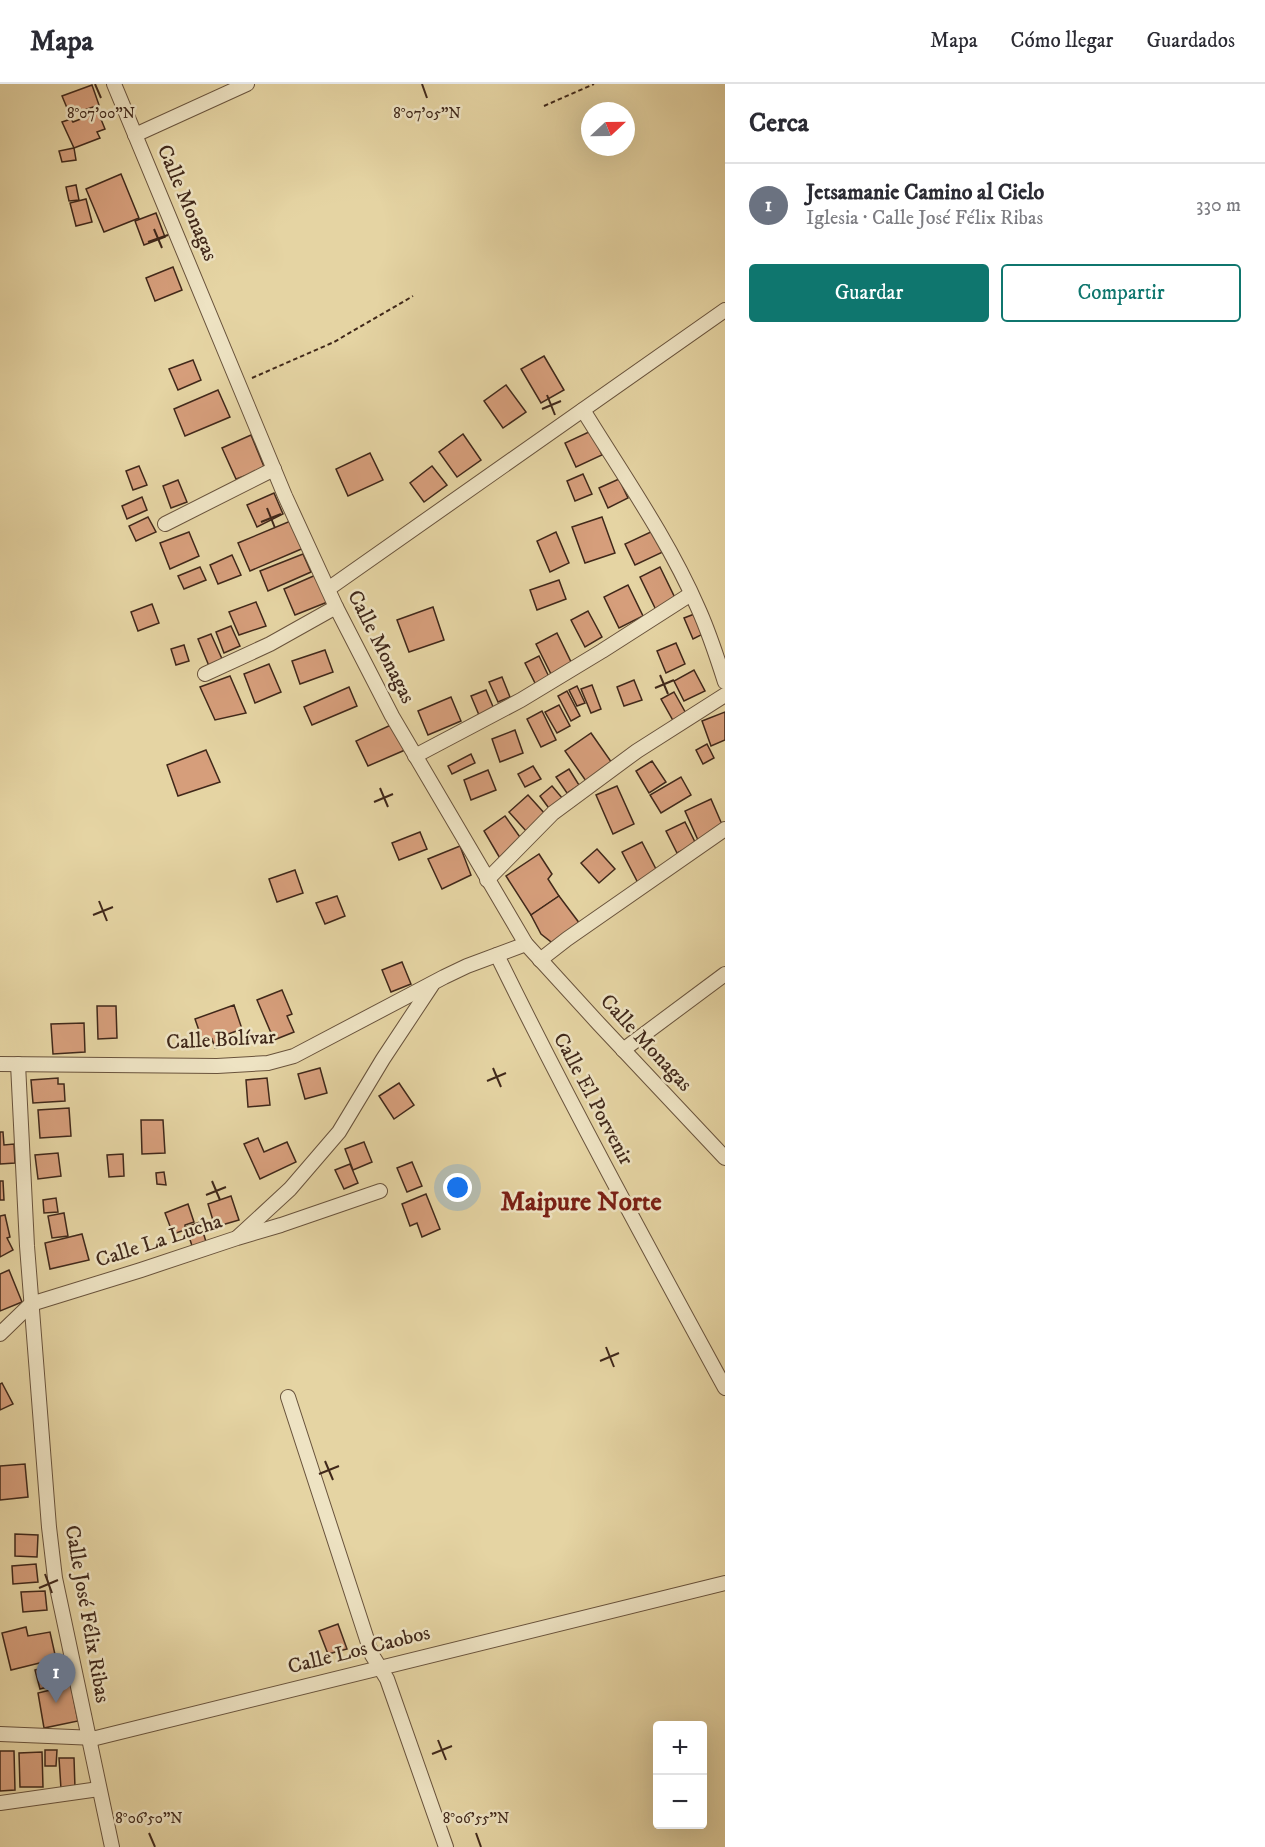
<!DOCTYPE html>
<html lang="es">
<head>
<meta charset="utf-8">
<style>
  :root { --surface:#fff; --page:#f7f7f7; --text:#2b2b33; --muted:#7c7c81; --line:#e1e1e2; --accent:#0f766e }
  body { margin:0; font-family:"IM FELL DW Pica",serif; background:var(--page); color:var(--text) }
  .controls { position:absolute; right:18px; bottom:18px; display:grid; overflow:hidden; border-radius:6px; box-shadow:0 6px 24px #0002 }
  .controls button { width:54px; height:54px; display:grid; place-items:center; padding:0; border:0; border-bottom:2px solid var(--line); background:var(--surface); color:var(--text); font:30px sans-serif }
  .compass { position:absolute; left:581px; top:18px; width:54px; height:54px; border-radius:50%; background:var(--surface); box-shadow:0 6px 24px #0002; rotate:68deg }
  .you { position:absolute; left:458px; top:1104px; width:21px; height:21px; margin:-15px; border:4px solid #fff; border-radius:50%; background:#1a73e8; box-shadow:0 0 0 9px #1a73e833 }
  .badge { display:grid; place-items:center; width:39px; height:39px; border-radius:50%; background:var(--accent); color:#fff; font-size:20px; font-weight:700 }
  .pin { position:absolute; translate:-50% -50px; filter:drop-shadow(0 2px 3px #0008) }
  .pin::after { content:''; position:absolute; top:32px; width:21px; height:18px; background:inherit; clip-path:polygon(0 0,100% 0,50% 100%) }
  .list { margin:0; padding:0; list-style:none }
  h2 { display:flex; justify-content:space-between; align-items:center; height:78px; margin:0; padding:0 24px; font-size:26px }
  h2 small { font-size:20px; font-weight:400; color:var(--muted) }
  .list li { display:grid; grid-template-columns:39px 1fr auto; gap:18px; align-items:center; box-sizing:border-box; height:84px; padding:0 24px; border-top:2px solid var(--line) }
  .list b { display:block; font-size:22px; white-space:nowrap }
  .list p { margin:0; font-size:20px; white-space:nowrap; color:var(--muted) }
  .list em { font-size:20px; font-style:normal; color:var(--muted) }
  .actions { display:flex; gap:12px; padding:18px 24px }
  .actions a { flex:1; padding:14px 0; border:2px solid var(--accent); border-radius:6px; text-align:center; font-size:21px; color:var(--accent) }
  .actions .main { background:var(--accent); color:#fff }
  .map { position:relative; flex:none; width:725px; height:1763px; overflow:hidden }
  header { display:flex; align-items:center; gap:36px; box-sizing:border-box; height:84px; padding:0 30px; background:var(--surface); border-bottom:2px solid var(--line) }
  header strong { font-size:28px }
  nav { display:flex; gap:33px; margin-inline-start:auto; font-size:21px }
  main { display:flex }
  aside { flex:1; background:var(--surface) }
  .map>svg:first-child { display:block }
  .building { fill:#d69e7b; stroke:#40281a; stroke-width:1.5 }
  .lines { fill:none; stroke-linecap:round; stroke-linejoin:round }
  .minor-casing { stroke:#69533c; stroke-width:16 }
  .path { stroke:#40281a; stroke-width:2; stroke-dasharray:4.5 3; stroke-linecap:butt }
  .minor { stroke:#eee3c3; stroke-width:14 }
  .ticks { fill:none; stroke:#40281a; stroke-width:2 }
  .labels { text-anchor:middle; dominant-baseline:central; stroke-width:5; stroke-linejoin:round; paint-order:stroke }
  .street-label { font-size:21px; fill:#40281a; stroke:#eee3c3 }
  .district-label { font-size:27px; font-weight:bold; fill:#7a1f14; stroke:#eee3c3 }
  .ticks-label { font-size:15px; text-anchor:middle; fill:#40281a; stroke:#eee3c3; stroke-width:5; stroke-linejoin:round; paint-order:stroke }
</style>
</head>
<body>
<header>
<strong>Mapa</strong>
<nav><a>Mapa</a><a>Cómo llegar</a><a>Guardados</a></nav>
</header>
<main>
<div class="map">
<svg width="725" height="1763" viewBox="0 0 725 1763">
  <rect width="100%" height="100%" fill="#e5d4a3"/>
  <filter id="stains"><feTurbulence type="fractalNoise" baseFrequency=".00333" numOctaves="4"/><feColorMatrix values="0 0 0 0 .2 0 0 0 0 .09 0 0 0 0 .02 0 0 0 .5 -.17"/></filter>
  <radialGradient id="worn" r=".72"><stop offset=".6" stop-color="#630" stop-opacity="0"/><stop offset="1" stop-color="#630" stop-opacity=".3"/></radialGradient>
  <!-- building -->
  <g class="building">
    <path d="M92,1L99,21L70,31L62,12Z"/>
    <path d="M98,28L105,45L97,48L100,54L74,64L62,38L71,35L73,38Z"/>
    <path d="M74,64L76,76L62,78L59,67Z"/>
    <path d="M121,90L139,134L104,148L86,105Z"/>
    <path d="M76,101L79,116L69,117L66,103Z"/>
    <path d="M86,115L92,138L76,142L70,119Z"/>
    <path d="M156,129L165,153L144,161L135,137Z"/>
    <path d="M173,183L182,206L155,217L146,194Z"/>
    <path d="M544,272L564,306L541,319L521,285Z"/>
    <path d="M193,276L201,296L178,306L169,285Z"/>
    <path d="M506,301L526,328L503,344L484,317Z"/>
    <path d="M218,306L230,333L185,352L174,325Z"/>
    <path d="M591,347L602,371L576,383L565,359Z"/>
    <path d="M463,350L481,376L457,393L439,368Z"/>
    <path d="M251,351L265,385L236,395L222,364Z"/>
    <path d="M370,369L383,396L348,412L336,385Z"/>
    <path d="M139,382L147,401L133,406L126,387Z"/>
    <path d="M432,382L447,401L424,418L410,399Z"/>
    <path d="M583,390L592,410L575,417L567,397Z"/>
    <path d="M619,395L628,414L608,424L599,404Z"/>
    <path d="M178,396L187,418L171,424L163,402Z"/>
    <path d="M274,409L283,430L257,443L247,421Z"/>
    <path d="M142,413L147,426L127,435L122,422Z"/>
    <path d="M148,433L156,448L136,457L129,442Z"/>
    <path d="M602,433L615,469L585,479L572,443Z"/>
    <path d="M293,436L306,463L250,487L238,459Z"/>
    <path d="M655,446L665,467L635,481L625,460Z"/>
    <path d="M189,448L199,472L170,485L160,459Z"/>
    <path d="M556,448L569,479L550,488L537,457Z"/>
    <path d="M303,470L311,488L268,507L260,487Z"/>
    <path d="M232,471L241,491L218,500L210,481Z"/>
    <path d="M200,483L206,496L184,505L178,492Z"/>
    <path d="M660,483L677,518L657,528L640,493Z"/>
    <path d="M318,490L330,517L295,531L284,505Z"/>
    <path d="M559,496L566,515L537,526L530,506Z"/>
    <path d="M628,501L643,532L619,544L604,513Z"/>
    <path d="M256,518L266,542L239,551L229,528Z"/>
    <path d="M152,520L159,539L138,547L131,528Z"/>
    <path d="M433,523L444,556L409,568L397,536Z"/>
    <path d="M588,527L602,553L585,563L571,536Z"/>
    <path d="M697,529L705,549L693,555L684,534Z"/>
    <path d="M231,542L240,562L224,569L216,548Z"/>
    <path d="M557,549L573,582L552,592L536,560Z"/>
    <path d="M211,550L223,577L209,582L198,555Z"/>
    <path d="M676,559L685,580L666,589L657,567Z"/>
    <path d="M184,561L189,577L176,581L171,565Z"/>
    <path d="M325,566L333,588L300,600L292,577Z"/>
    <path d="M539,572L551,597L537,603L525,579Z"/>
    <path d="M269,580L281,608L255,619L244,590Z"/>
    <path d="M694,586L705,607L684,617L674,597Z"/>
    <path d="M230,592L246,629L215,636L200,603Z"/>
    <path d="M502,593L510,613L498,618L489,598Z"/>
    <path d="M634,596L642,616L624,622L617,603Z"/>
    <path d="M592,601L601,625L591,629L581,605Z"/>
    <path d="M577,602L585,619L577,622L569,606Z"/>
    <path d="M349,603L357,622L312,641L304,623Z"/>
    <path d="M486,606L494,625L479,631L471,612Z"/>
    <path d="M567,607L580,632L571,637L558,612Z"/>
    <path d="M674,608L688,633L675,640L661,615Z"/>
    <path d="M451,613L461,637L428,651L418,627Z"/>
    <path d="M559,621L570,642L557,649L545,628Z"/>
    <path d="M542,627L556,656L541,663L527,635Z"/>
    <path d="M725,628V656L711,662L702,637Z"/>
    <path d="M393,640L405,666L368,682L356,657Z"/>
    <path d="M515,646L523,669L500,678L492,655Z"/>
    <path d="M591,649L612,679L586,697L565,667Z"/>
    <path d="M707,660L714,674L703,680L696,666Z"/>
    <path d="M206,666L220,698L178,712L167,681Z"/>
    <path d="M471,670L475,679L452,690L448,682Z"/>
    <path d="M652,677L666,698L649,709L636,687Z"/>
    <path d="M533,682L541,695L525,703L518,690Z"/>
    <path d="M569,685L579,701L567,709L556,693Z"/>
    <path d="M488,686L496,706L471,716L464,696Z"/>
    <path d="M681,693L691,711L661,729L650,711Z"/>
    <path d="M552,702L563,715L551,727L540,712Z"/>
    <path d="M617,702L634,740L613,750L596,711Z"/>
    <path d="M528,711L546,731L527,748L509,728Z"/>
    <path d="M711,715L724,745L698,756L685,727Z"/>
    <path d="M505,732L522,756L501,776L484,747Z"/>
    <path d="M685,738L696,760L677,769L666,747Z"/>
    <path d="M420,748L427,765L399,776L392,759Z"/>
    <path d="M642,758L658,789L638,799L622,768Z"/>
    <path d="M460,762L471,791L442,805L428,775Z"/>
    <path d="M597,765L615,785L599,799L581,779Z"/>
    <path d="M539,770L552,790L548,795L559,812L531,831L506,792Z"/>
    <path d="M295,786L303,809L277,818L269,795Z"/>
    <path d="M337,812L345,832L325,840L316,819Z"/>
    <path d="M559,812L580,840L555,861L541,850L531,831Z"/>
    <path d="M402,878L411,900L391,908L382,886Z"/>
    <path d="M282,906L292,930L287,932L294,948L274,956L257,916Z"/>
    <path d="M234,921L242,945L223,952L226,961L215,964L212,955L203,958L195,935Z"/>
    <path d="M97,922H116L117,954L98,955Z"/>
    <path d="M84,939L85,968L53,970L51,940Z"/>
    <path d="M320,984L327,1009L305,1015L298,990Z"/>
    <path d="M58,994V1000H64L65,1017L33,1019L31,996Z"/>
    <path d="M267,994L270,1021L248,1023L246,996Z"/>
    <path d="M399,999L414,1021L394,1035L379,1012Z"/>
    <path d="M69,1024L71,1052L40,1054L38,1026Z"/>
    <path d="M141,1036H163L165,1069L142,1070Z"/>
    <path d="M0,1048H3L4,1061L14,1060L15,1079L0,1080Z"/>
    <path d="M258,1054L264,1068L287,1058L296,1078L260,1095L244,1060Z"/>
    <path d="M364,1058L372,1078L353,1086L345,1065Z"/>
    <path d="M58,1069L61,1092L38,1095L35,1071Z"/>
    <path d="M123,1070L124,1092L109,1093L107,1071Z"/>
    <path d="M412,1078L422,1102L407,1108L397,1084Z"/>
    <path d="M350,1080L358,1099L344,1105L335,1086Z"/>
    <path d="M164,1088L166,1101L157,1100L156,1089Z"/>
    <path d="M0,1097H3L4,1116H0Z"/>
    <path d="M426,1110L440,1145L422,1153L417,1139L410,1142L402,1120Z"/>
    <path d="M231,1112L239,1136L215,1143L208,1120Z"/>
    <path d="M56,1114L58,1128L44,1129L43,1116Z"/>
    <path d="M188,1120L194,1138L185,1141V1146L173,1150L165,1129Z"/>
    <path d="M64,1129L68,1152L52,1154L48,1132Z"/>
    <path d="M5,1131L10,1153L7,1154L13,1166L0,1173V1132Z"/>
    <path d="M200,1138L207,1161L193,1165L186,1143Z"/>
    <path d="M82,1150L89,1176L50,1185L45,1159Z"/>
    <path d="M9,1186L22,1218L0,1227V1190Z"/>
    <path d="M2,1299L13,1320L0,1326V1300Z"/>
    <path d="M25,1380L28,1413L0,1416V1382Z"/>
    <path d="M15,1450L38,1451L37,1473L15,1472Z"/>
    <path d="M36,1480L38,1498L13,1500L12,1482Z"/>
    <path d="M45,1507L47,1526L23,1528L21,1508Z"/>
    <path d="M338,1540L347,1565L328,1570L319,1547Z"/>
    <path d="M26,1543L28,1552L50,1548L56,1575L11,1586L2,1549Z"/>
    <path d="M64,1578L69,1597L40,1605L35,1586Z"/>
    <path d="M71,1601L78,1637L44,1644L38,1609Z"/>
    <path d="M45,1666H57L56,1682H45Z"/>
    <path d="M0,1667H14L15,1706L0,1707Z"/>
    <path d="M42,1668L43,1703H20L19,1669Z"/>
    <path d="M59,1674H74L75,1704L61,1705Z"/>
  </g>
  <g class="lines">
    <defs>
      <g id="minor">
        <path d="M114,0L285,412L336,523L392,632L526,860L599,940L725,1074"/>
        <path d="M135,51L247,0"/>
        <path d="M583,326C623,391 668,455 698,524C709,548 717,573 725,598"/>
        <path d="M165,440L274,385"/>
        <path d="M328,505L725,226"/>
        <path d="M205,590L270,560L336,523"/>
        <path d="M415,672L521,616L602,567L691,510"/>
        <path d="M487,796L553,729L637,667L725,611"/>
        <path d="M497,871C569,1018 647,1161 725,1304"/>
        <path d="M540,876L567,855L725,745"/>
        <path d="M623,966L725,890"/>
        <path d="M0,980L217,982L268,979L294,972L444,893L467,882L526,860"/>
        <path d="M18,980L27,1162L49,1443L55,1494L112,1763"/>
        <path d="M238,1153L290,1105L339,1048L383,975L432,901"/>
        <path d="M0,1250L31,1220L141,1186L237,1154L281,1141L380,1107"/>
        <path d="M288,1313L372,1571L387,1595L446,1763"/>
        <path d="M0,1650L96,1654L725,1499"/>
        <path d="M0,1719L99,1705"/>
      </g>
    </defs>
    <!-- minor casing -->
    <use href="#minor" class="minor-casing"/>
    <!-- path -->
    <g class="path">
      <path d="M544,22L594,0"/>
      <path d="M252,294L334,258L413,212"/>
    </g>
    <!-- minor -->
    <use href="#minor" class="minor"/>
  </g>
  <!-- ticks -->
  <path class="ticks" d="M95,0L101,14M422,0L427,14M154,145L162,164M148,158L168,151M547,311L555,331M542,325L561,317M267,424L275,444M261,438L281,430M660,591L668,610M655,604L674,596M380,704L388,723M374,718L393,710M99,817L107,837M93,831L113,823M493,984L501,1003M487,997L506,989M212,1097L220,1116M206,1111L226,1103M606,1263L614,1283M600,1277L619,1269M325,1377L333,1396M319,1390L339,1382M45,1490L52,1509M39,1504L58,1496M438,1656L446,1676M432,1670L452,1662M149,1749L155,1763M476,1749L481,1763"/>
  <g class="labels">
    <!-- street labels -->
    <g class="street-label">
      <text transform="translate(187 119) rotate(67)">Calle Monagas</text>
      <text transform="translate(381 563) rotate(63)">Calle Monagas</text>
      <text transform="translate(221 956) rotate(-3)">Calle Bolívar</text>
      <text transform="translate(646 959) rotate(47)">Calle Monagas</text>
      <text transform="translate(593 1015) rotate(62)">Calle El Porvenir</text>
      <text transform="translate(159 1157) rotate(-18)">Calle La Lucha</text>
      <text transform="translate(87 1530) rotate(80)">Calle José Félix Ribas</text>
      <text transform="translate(359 1566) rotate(-14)">Calle Los Caobos</text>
    </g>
    <!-- district labels -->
    <g class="district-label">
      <text x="581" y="1118">Maipure Norte</text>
    </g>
  </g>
  <g class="ticks-label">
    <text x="101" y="34">8°07'00"N</text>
    <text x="427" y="34">8°07'05"N</text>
    <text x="149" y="1739">8°06'50"N</text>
    <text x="476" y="1739">8°06'55"N</text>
  </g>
  <rect width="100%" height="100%" filter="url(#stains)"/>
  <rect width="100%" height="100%" fill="url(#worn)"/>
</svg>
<div class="controls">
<button>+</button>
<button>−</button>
</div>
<svg class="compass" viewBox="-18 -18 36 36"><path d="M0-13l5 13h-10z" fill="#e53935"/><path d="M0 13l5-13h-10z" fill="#7c7c81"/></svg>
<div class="you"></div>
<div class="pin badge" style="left:56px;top:1619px;background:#6b7280">1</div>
</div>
<aside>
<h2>Cerca<small></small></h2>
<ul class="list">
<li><span class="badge" style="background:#6b7280">1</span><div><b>Jetsamanie Camino al Cielo</b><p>Iglesia · Calle José Félix Ribas</p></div><em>330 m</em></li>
</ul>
<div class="actions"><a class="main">Guardar</a><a>Compartir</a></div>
</aside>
</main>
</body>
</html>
